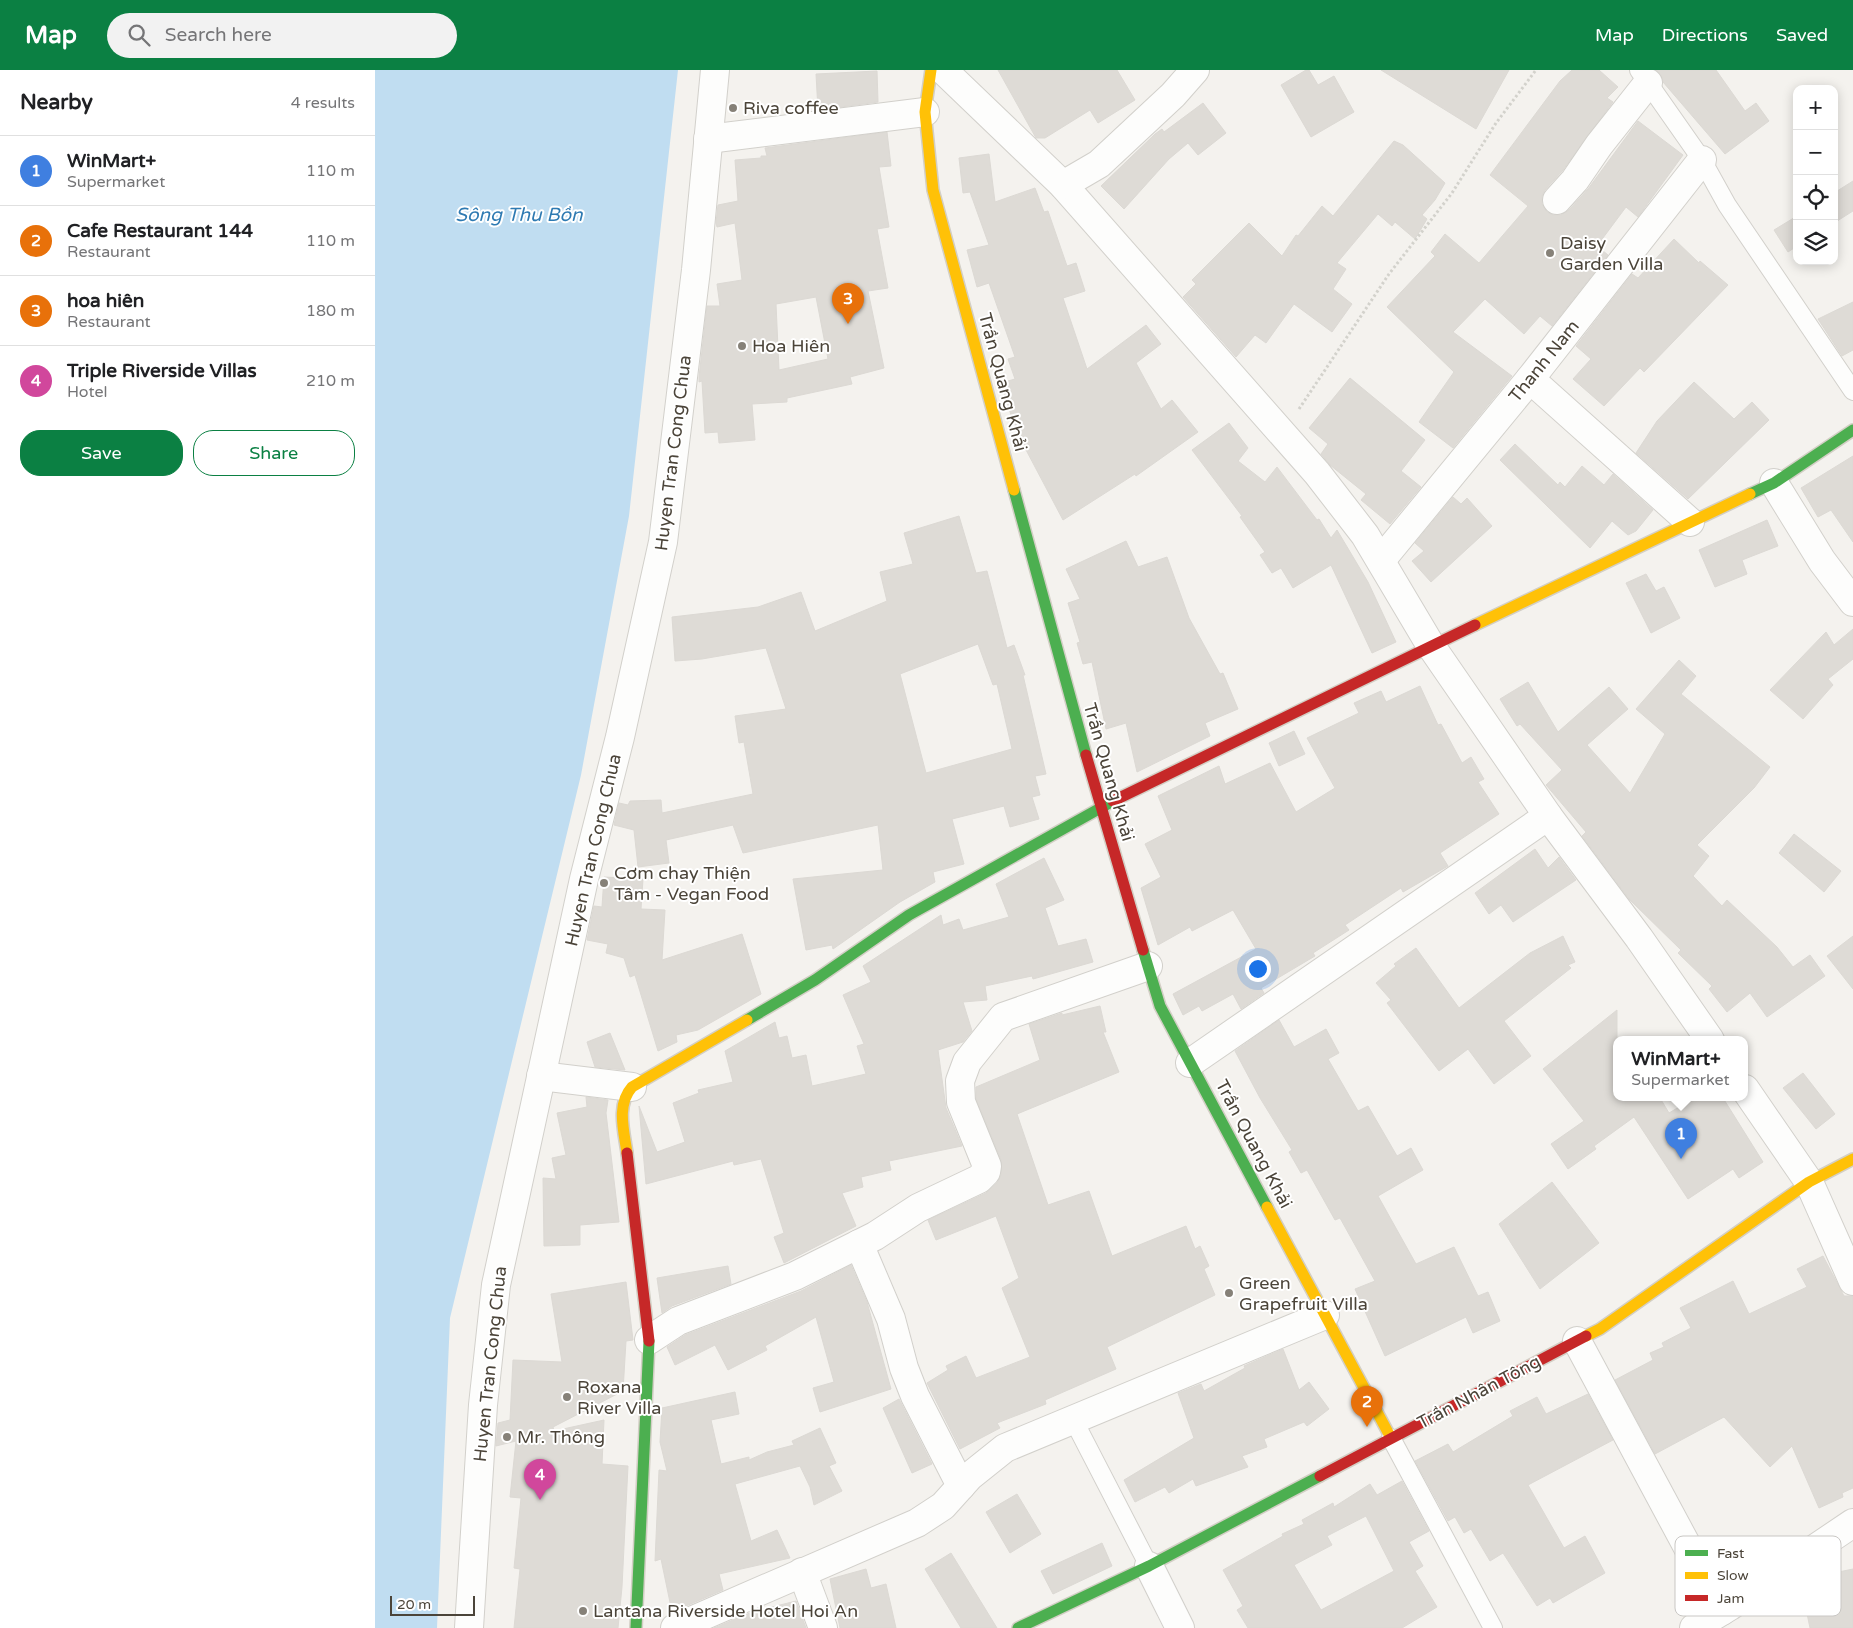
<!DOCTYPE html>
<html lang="en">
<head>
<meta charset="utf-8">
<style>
  :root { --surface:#fff; --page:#f2f2f2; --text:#202124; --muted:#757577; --line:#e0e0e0; --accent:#0b8043 }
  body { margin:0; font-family:"Varela Round",sans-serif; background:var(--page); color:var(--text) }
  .controls { position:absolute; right:15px; top:15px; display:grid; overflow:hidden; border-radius:10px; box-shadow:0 2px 12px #0003 }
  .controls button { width:45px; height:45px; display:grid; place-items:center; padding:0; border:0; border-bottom:1px solid var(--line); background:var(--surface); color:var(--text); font:25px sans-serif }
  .scale { position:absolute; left:15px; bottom:12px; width:85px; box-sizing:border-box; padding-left:5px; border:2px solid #4b4439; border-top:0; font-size:14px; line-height:18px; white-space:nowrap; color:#4b4439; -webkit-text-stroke:4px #fff; paint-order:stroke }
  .you { position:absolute; left:882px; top:898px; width:18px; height:18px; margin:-12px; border:4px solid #fff; border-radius:50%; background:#1a73e8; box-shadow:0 0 0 8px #1a73e833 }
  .badge { display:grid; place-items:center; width:32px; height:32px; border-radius:50%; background:var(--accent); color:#fff; font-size:16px; font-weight:700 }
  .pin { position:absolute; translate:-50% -41px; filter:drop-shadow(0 1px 2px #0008) }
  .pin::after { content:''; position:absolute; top:26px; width:18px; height:15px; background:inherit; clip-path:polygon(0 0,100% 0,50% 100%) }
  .popup { position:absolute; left:1238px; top:966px; width:135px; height:65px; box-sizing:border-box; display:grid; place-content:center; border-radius:10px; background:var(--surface); filter:drop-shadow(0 1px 4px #0005); font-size:16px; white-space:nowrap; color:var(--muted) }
  .popup b { font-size:19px; color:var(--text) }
  .popup::after { content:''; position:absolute; left:50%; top:100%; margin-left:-10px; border:10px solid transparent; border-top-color:var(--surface) }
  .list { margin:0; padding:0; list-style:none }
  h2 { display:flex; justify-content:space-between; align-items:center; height:65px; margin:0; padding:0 20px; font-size:21px }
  h2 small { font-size:16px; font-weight:400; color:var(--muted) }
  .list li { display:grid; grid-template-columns:32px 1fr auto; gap:15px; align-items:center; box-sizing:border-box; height:70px; padding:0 20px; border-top:1px solid var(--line) }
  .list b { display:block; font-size:19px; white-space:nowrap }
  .list p { margin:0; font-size:16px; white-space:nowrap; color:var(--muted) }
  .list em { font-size:16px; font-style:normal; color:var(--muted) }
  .actions { display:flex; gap:10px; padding:15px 20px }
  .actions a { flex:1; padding:11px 0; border:1px solid var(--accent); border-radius:20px; text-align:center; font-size:18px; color:var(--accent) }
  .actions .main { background:var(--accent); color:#fff }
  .icon { flex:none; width:28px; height:28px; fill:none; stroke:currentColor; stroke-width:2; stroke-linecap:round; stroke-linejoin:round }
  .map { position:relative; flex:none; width:1478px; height:1558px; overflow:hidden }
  header { display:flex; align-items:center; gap:30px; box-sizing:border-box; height:70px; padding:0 25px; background:var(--accent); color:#fff }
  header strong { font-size:24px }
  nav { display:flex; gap:28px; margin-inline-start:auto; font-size:18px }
  .search { width:350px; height:45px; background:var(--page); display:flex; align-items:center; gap:12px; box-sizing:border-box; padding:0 18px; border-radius:28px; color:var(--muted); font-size:19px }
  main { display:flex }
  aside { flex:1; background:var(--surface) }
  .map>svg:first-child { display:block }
  .water { fill:#c0ddf1 }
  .building { fill:#dedbd6; stroke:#dcd9d4; fill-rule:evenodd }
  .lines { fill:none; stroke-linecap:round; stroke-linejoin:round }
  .lane-casing { stroke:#d2d0cb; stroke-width:20 }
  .street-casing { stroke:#d2d0cb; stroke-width:30 }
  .fast-casing { stroke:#d3cfc5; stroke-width:14 }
  .slow-casing { stroke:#d3cfc5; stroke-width:14 }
  .jam-casing { stroke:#d3cfc5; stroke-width:14 }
  .path { stroke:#d3d2cc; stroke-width:3; stroke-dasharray:2.5 2.5; stroke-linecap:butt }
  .lane { stroke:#fdfdfc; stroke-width:18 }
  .street { stroke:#fdfdfc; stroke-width:28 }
  .fast { stroke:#4caf50; stroke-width:11 }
  .slow { stroke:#ffc107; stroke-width:11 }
  .jam { stroke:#c62828; stroke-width:11 }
  .poi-dot { fill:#868178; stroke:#fff; stroke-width:2 }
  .labels { text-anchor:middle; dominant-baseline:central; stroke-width:4; stroke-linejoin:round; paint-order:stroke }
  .poi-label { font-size:18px; fill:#4b4439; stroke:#fff; text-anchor:start }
  .street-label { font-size:18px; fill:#4b4439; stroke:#fff }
  .water-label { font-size:19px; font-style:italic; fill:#2e7ab2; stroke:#fff }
  .key { fill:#fff; stroke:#c9c7c4; stroke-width:1 }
  .key-label { font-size:14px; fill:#4b4439 }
</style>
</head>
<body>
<header>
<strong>Map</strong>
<div class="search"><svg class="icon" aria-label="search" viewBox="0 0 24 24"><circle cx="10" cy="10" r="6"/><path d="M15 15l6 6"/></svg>Search here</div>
<nav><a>Map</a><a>Directions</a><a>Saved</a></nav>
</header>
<main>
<aside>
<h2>Nearby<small>4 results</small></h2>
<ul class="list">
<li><span class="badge" style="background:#3f7fe0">1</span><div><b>WinMart+</b><p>Supermarket</p></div><em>110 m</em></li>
<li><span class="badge" style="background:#e8710a">2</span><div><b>Cafe Restaurant 144</b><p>Restaurant</p></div><em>110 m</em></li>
<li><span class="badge" style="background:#e8710a">3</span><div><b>hoa hiên</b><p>Restaurant</p></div><em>180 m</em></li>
<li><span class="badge" style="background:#d1479c">4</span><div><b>Triple Riverside Villas</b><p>Hotel</p></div><em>210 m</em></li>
</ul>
<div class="actions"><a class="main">Save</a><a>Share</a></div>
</aside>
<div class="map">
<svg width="1478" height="1558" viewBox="0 0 1478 1558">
  <rect width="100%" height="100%" fill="#f4f2ee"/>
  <!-- water -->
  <path class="water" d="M0,0H303L254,446L206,705L75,1248L62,1558H0Z"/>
  <!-- building -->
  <g class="building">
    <path d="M623,0H742L760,30L723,53L715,40L670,68H661Z"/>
    <path d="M931,0H934L943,15L959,6L979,42L936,67L906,15Z"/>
    <path d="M1006,0H1134L1101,59Z"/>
    <path d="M1197,0H1224L1243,17L1232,28L1238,32L1188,100L1170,120L1167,126V134L1172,142L1178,145H1186L1194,140L1213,119L1263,51L1308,85L1263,147L1251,137L1222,176L1233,185L1177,256L1165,246L1149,264L1110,229L1078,262L1137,306L1078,378L1044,352L1079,302L1012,237L1060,186L1056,182L1070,164L1104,193L1153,136L1115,105L1185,11Z"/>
    <path d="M1281,0H1341L1370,41L1381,33L1394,51L1350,84L1288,12L1287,7Z"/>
    <path d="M502,1L503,32L443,40L441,4Z"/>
    <path d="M828,33L851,63L823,85L813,73L794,89L749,139L726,116L780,64L787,59L789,62Z"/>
    <path d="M512,62L516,96L504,97L514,157L502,159L513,218L493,221L509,298L475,307L477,314L412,328V332L377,334L380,370L344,373L343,362L330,363L327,311L324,312V307L332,236H345L342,214L367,210L360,153L342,157L341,153L343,135L363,131L360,90L386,88V86H392L390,78ZM441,227L453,289L404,300L401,234Z"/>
    <path d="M1019,71L1028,75L1070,113L1060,130L1047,145L1052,149L1040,169L1020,152L1017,156L1003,144L962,193L971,199L958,219L977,234L957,262L919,234L891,273L880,265L861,287L808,227L821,214L817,210L874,153L907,186L921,165L923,166L947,136L958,146Z"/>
    <path d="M614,84L620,132L660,118L669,142L673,141L692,196L701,193L710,221L688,228L712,299L771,255L786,274L761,293L786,339L797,330L823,362L761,406L760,404L688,450L650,378L636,345L626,313L640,309L633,289L640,287L614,213L602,217L592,180L614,175L595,122L588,123L584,88Z"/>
    <path d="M1478,111V141L1459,153V123Z"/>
    <path d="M1422,146V176L1413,182L1399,160Z"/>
    <path d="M1299,169L1324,193L1325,191L1353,215L1269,302L1265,298L1229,336L1198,309L1216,289L1201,276L1257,204L1263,208Z"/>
    <path d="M1478,232V280L1467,286L1443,249Z"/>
    <path d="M975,308L1050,370L1026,401L1046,417L1015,454L986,430L991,424L955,395L946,384L953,374L934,358Z"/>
    <path d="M1319,312L1359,349L1377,332L1394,350L1313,429L1261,383L1282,351Z"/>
    <path d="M854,353L873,378L863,391L890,412L902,397L942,450L944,449L956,468L962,460L993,512L1021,572L997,583L956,495L918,518L906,498L897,503L885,485L890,482L865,447L867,446L817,380Z"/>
    <path d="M1140,374L1183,415L1185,412L1190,417L1207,396L1229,415L1238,404L1278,440L1261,461L1253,465L1237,451L1215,478L1125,390Z"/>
    <path d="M1478,386V472L1456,440L1443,447L1426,418Z"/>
    <path d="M1078,427L1086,434L1092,428L1117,456L1056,512L1037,491L1049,481L1040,473Z"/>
    <path d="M584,446L601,503L612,501L632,578L639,575L650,605H648L671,704L660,706L665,725L657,727L664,749L635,757L629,736L577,749L589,794L558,802L560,812L525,832L458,879L457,875L431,880L418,809L508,800L503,755L368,783L358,755L291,770L294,793L263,797L259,760L239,755L244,733L253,735L255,731L286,730L287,743L378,724L369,672L364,673L360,646L411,639L391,578L327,589L300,591L297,547L383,537L426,522L440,561L512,531L505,502L538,494L529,463ZM603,574L618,615L622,614L637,679L551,703L525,604Z"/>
    <path d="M1392,450L1403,476L1367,490L1372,504L1340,517L1324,480Z"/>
    <path d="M751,471L763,497L792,487L814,548L845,604L848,603L863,639L830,653L835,666L762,702L751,653L731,659L717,592L708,594L702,573L705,572L693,533L705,529L691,499Z"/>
    <path d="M1271,504L1281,521L1289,517L1305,548L1276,563L1251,513Z"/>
    <path d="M1478,559V589L1453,609L1458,615L1428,649L1395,620L1451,562L1459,575Z"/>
    <path d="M1304,590L1321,606L1306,624L1395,697L1379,718L1322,775L1334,786L1318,806L1347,836L1352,830L1402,877L1418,897L1435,885L1450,906L1392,947L1375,923L1352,942L1334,919L1337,916L1303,883L1306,880L1254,829L1207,766L1211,762L1171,715L1187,700L1145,654L1142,656L1125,629L1153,612L1183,662L1234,617L1253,639L1212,675L1255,723L1290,664L1261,639Z"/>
    <path d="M1045,616L1063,655L1066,654L1087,693L1096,687L1109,709L1103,712L1124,744L1065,783L1073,796L1028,822L1026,818L970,855L974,860L938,883L940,886L886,918L889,923L866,939L858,924L827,941L824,936L808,945L798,924L881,879L858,840L817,861L815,857L783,875L766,818L786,807L770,774L797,760L783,726L844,696L850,714L895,693L921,742L960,718L932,668L984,643L979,633L1006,621L1011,632Z"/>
    <path d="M919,661L930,684L904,696L894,673Z"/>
    <path d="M1419,764L1466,801L1449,822L1404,783Z"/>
    <path d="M1160,779L1173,798L1184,787L1201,810L1138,852L1126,835L1114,844L1100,823Z"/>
    <path d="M669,788L689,830L670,838L683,876L711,869L718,892L658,909L657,906L610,916L612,930L588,932L597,961L588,972L563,980L571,1038L587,1076L514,1091L516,1100L486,1107L488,1117L467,1123L481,1156L409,1193L399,1167L409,1163L386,1089L359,1095L358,1091L271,1114L264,1036L282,1082L310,1072L298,1033L324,1023L323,1020L358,1012L350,981L400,952L404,968L412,966L417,988L431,985L437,1016L491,1004L482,976L489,974L468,925L496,912L488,896L566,845L568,855L584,849L588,860L634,847L621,814Z"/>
    <path d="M229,807L268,809L266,839L290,840L287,890L367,864L386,924L323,960L301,965L302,972L283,981L260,905L255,907L249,888L231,883L233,874L212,870L219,836L227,837Z"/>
    <path d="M1188,866L1200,892L1193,895L1196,898L1129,951L1156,986L1119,1014L1093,979L1064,1001L1012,933L1016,930L1001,913L1021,896L1019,894L1041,878L1084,938L1155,883Z"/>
    <path d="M1478,866V919L1452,886Z"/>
    <path d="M725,936L731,962H728L744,1002L642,1044L673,1135L714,1121L737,1186L811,1156L820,1179L825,1176L834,1196L829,1199L840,1225L732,1277L741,1299L670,1330L671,1334L622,1353L625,1358L585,1379L552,1313L573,1300L571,1296L591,1286L601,1308L655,1287L627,1218L644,1208L621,1146L561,1170L553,1150L611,1123L622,1113L626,1105V1090L601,1029V1017L665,990L654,954L687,943V945Z"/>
    <path d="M1242,940V1028H1285L1294,1043L1319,1028H1348L1388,1092L1364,1108L1358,1099L1313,1129L1259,1047L1219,1076L1221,1079L1193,1099L1176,1074L1209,1051L1168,999Z"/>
    <path d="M904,950L919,977L951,959L964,983L953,989L983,1041L993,1036L1022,1086L1036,1078L1048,1100L1003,1126L1041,1194L1079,1177L1103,1226L1113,1222L1125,1251L1098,1263L1091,1247L1010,1286L980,1219L1000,1211L965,1148L960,1150L932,1100L926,1103L914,1082L917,1080L885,1028L860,981Z"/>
    <path d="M235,963L250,1000L220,997L212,972Z"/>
    <path d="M1428,1003L1460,1044L1441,1059L1408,1018Z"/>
    <path d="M211,1027L233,1030L231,1043L244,1152L205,1155V1175L169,1176L168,1108L181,1109L177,1088L191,1085L182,1043L212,1037Z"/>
    <path d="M1177,1112L1224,1173L1165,1219L1124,1154Z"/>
    <path d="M1448,1186L1469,1226H1478V1418L1467,1423L1468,1427L1444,1438L1417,1376L1395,1397L1349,1347L1280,1384L1240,1310L1278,1290L1275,1283L1289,1277L1287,1273L1316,1258L1305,1238L1358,1211L1374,1244L1432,1217L1422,1199Z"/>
    <path d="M476,1195L492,1232L516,1319L445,1342L438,1318L459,1312L441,1247L390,1276L392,1280L353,1300L340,1275L300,1295L292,1277L310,1265L426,1221Z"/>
    <path d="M353,1196L356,1214L297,1236L287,1243L282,1208Z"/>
    <path d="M251,1212L258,1270L251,1271L248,1321L178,1357L179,1361L229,1350L227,1394L253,1396L247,1517L243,1558H139L145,1499L139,1498L146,1428L135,1427L141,1371L121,1376L123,1353L135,1350L138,1290L187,1292L176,1224Z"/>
    <path d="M908,1279L924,1320L934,1312L954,1339L932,1356L929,1352L889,1369L892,1377L867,1386L873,1397L821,1416L818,1409L794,1423L790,1417L760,1432L749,1410L819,1368L803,1323L826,1314L829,1321L870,1298L869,1296Z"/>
    <path d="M360,1322L364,1344L336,1350L346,1394L374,1387V1390L392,1382L419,1375L417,1371L445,1358L461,1393L454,1396L467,1421L439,1435L435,1417L425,1396L360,1414L376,1471L402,1460L415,1488L344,1504L348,1520L297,1542L286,1489L280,1491L284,1400L292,1401L285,1372L287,1338Z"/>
    <path d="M1213,1324L1238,1370L1153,1415L1189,1478L1210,1466L1230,1503L1178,1533L1175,1528L1162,1536L1128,1483L1115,1491L1096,1459L1089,1463L1080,1447L1073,1451L1040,1391L1073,1374L1078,1382L1138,1346L1135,1341L1162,1327L1171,1344Z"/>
    <path d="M524,1329L557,1394L537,1403L508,1338Z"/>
    <path d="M1027,1411L1054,1461L1034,1472L1048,1496L1040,1501L1062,1537L1027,1558H873L862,1540L868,1536L848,1500L908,1466L907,1464L929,1454L927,1450L958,1433L959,1437L995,1414L1002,1425ZM991,1446L1019,1501L946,1540L919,1495L957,1475L952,1466Z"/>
    <path d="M642,1424L666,1464L635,1483L611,1442Z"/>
    <path d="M727,1473L737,1496L678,1524L666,1501Z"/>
    <path d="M576,1483L622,1558H586L550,1499Z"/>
    <path d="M491,1499L496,1518L511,1514L521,1558H465L455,1509Z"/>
    <path d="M1478,1499V1558H1435L1425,1510Z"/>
    <path d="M421,1531L431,1558H339L377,1542Z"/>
  </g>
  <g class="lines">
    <defs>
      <g id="lane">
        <path d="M1264,0L1327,90L1352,135L1478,321"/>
        <path d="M698,1349L774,1496"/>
        <path d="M1016,1368L1118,1558"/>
      </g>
      <g id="street">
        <path d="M568,0L688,115L942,403L990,465L1056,576L1173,746L1264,868L1335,970"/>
        <path d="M333,69L550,42"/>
        <path d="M688,115L724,94L798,25L820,0"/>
        <path d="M1182,130L1200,110L1224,75L1273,13"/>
        <path d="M1155,309L1315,452"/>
        <path d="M1399,413L1447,491L1478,532"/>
        <path d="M1007,489L1155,309L1327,90"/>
        <path d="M815,993L1173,746"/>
        <path d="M166,1006L257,1017"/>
        <path d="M1370,1019L1434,1112L1478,1211"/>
        <path d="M484,1174L516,1249L529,1298L540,1326L586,1416"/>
        <path d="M274,1270L303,1251L420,1206L500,1166L543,1138L604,1109L611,1102L612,1096L586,1032L585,1011L592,992L628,947L773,896"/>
        <path d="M1202,1271L1347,1541"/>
        <path d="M774,1496L805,1558"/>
        <path d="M427,1502L448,1558"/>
        <path d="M94,1558L108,1335L121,1215L209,809L245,667L288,472L321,200L340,0"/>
        <path d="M300,1558L542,1453L568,1436L595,1406L630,1378L950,1245"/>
        <path d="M1319,1558L1355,1536L1478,1453"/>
      </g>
      <g id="fast">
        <path d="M639,420L711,685"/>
        <path d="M1375,424L1399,413L1478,360"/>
        <path d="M768,880L785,936L892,1137"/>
        <path d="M372,950L440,910L534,845L738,731"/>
        <path d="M261,1558L274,1271"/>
        <path d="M643,1558L774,1496L945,1406"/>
      </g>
      <g id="slow">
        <path d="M556,0L550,42L558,120L639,420"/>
        <path d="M1100,555L1375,424"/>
        <path d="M252,1083C249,1061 241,1035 257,1017L372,950"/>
        <path d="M892,1137L1016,1368"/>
        <path d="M1211,1266L1225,1259L1434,1112L1478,1089"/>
      </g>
      <g id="jam">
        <path d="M711,685L768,880"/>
        <path d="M738,731L1100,555"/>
        <path d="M252,1083L274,1271"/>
        <path d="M945,1406L1211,1266"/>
      </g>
    </defs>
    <!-- lane casing -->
    <use href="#lane" class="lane-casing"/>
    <!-- street casing -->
    <use href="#street" class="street-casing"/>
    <!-- fast casing -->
    <use href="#fast" class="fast-casing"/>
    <!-- slow casing -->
    <use href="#slow" class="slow-casing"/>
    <!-- jam casing -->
    <use href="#jam" class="jam-casing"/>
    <!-- path -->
    <path class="path" d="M924,339L1014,204L1077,123L1121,53L1161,0"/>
    <!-- lane -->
    <use href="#lane" class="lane"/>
    <!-- street -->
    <use href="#street" class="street"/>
    <!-- fast -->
    <use href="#fast" class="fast"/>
    <!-- slow -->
    <use href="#slow" class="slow"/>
    <!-- jam -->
    <use href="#jam" class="jam"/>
  </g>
  <!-- markers -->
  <g class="poi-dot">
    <circle cx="358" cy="38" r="5"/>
    <circle cx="1175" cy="183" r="5"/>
    <circle cx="367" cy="276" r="5"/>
    <circle cx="229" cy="813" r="5"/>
    <circle cx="854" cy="1223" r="5"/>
    <circle cx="192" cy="1327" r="5"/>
    <circle cx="132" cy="1367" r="5"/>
    <circle cx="208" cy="1541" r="5"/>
  </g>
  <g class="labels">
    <!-- poi labels -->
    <g class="poi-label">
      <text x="368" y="38">Riva coffee</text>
      <text x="1185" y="173">Daisy<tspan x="1185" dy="21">Garden Villa</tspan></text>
      <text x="377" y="276">Hoa Hiên</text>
      <text x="239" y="803">Cơm chay Thiện<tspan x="239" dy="21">Tâm - Vegan Food</tspan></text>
      <text x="864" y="1213">Green<tspan x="864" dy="21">Grapefruit Villa</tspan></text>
      <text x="202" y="1317">Roxana<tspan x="202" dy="21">River Villa</tspan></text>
      <text x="142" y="1367">Mr. Thông</text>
      <text x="218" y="1541">Lantana Riverside Hotel Hoi An</text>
    </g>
    <!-- street labels -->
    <g class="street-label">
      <text transform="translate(1169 291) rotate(-51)">Thanh Nam</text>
      <text transform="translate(628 312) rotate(75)">Trần Quang Khải</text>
      <text transform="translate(298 383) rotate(-83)">Huyen Tran Cong Chua</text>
      <text transform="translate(734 702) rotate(74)">Trần Quang Khải</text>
      <text transform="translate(218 780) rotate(-77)">Huyen Tran Cong Chua</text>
      <text transform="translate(879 1074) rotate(62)">Trần Quang Khải</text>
      <text transform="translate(115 1294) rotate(-84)">Huyen Tran Cong Chua</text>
      <text transform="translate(1104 1322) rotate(-28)">Trần Nhân Tông</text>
    </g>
    <!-- water labels -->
    <g class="water-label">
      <text x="144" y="145">Sông Thu Bồn</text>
    </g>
  </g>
  <!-- legend -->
  <rect x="1300" y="1466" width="166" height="80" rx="8" class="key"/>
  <rect x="1310" y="1480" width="23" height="6" fill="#4caf50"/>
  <rect x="1310" y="1502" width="23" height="7" fill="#ffc107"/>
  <rect x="1310" y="1525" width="23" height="6" fill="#c62828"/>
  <g class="key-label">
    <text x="1342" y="1488">Fast</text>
    <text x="1342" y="1510">Slow</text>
    <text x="1342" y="1533">Jam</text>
  </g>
</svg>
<div class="controls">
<button>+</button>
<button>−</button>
<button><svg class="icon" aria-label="locate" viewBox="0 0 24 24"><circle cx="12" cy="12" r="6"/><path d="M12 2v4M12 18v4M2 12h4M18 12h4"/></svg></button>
<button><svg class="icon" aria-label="layers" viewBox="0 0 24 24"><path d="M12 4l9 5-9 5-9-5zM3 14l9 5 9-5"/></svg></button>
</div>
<div class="scale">20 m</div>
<div class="you"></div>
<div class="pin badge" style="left:1306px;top:1089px;background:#3f7fe0">1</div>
<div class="popup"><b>WinMart+</b>Supermarket</div>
<div class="pin badge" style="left:992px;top:1357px;background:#e8710a">2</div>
<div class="pin badge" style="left:473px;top:254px;background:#e8710a">3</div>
<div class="pin badge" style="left:165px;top:1430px;background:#d1479c">4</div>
</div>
</main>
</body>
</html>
